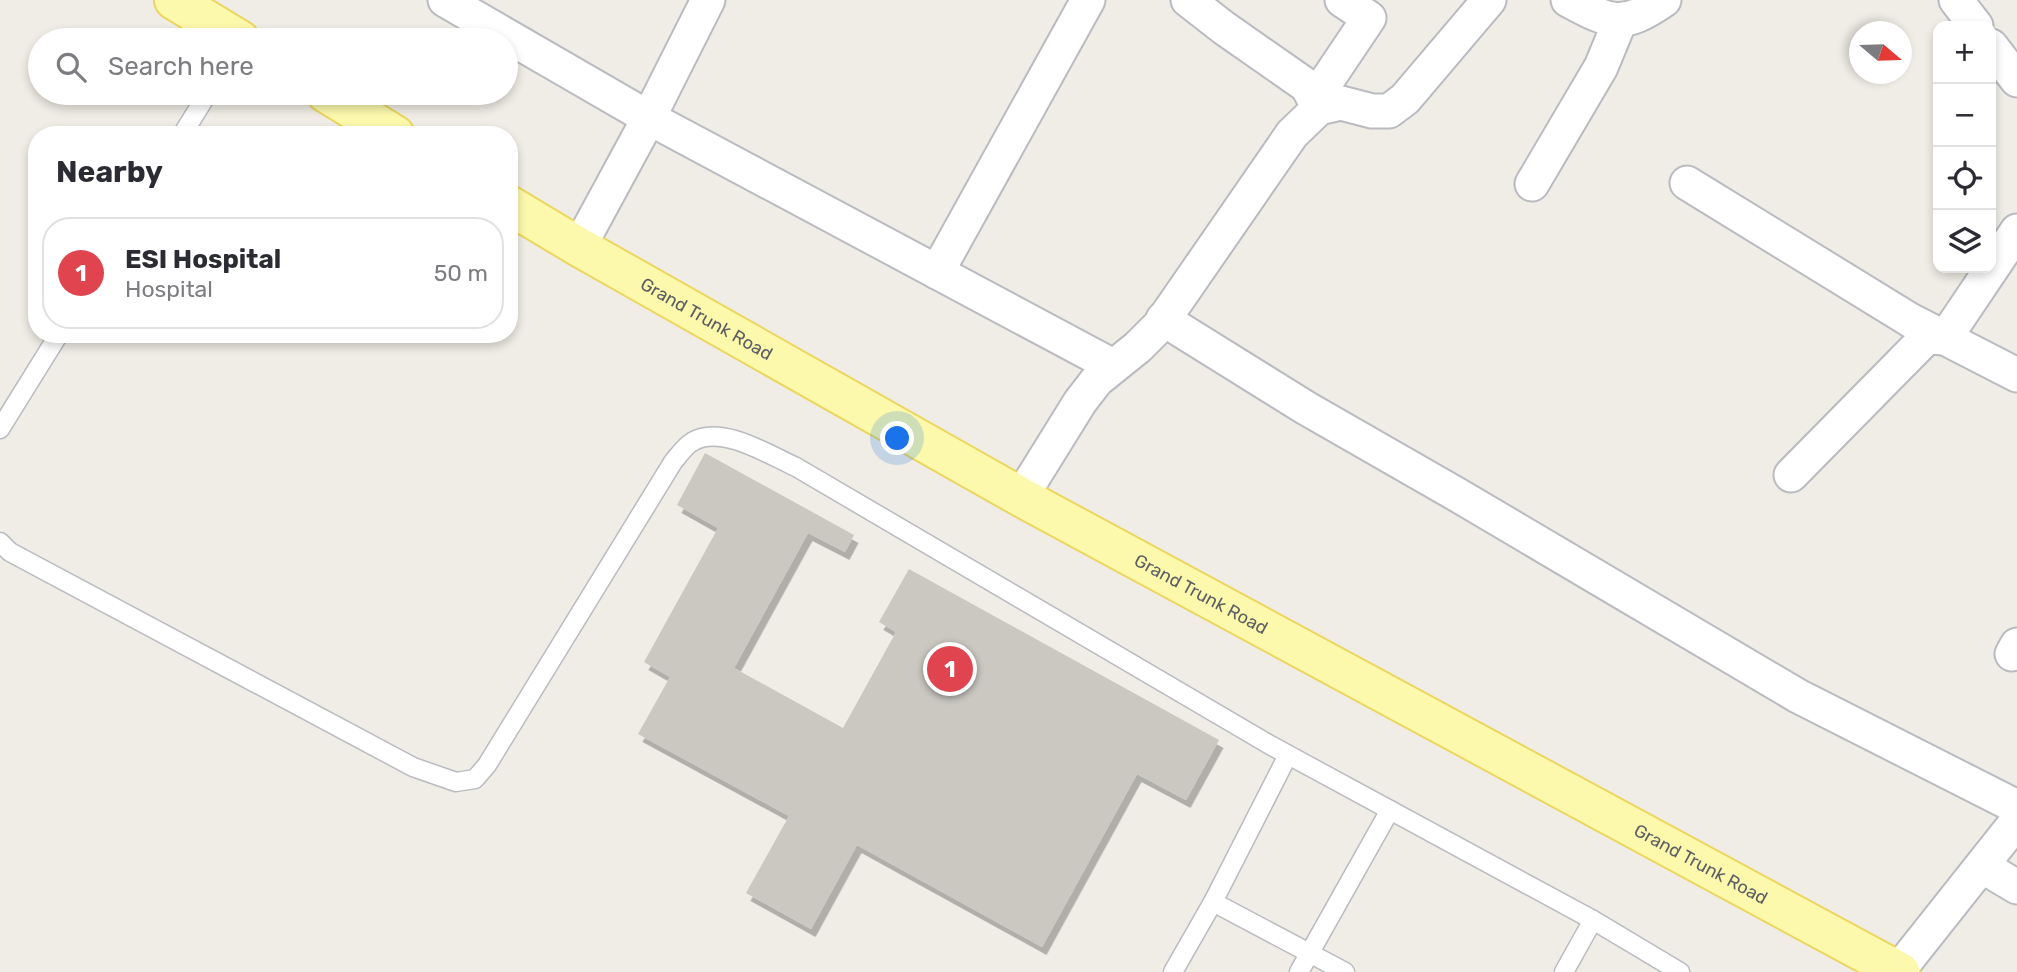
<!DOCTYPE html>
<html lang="en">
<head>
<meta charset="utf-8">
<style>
  :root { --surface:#fff; --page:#f2f2f3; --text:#2b2b33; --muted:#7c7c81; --line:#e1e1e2; --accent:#e45736 }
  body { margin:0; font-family:Rubik,sans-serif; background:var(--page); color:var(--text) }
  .controls { position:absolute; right:21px; top:21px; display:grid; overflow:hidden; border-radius:14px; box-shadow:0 4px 10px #0003 }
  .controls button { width:63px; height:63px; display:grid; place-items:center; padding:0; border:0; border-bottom:2px solid var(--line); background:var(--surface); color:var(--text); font:35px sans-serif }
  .compass { position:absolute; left:1849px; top:21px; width:63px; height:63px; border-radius:50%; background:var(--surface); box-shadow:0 4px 10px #0003; rotate:109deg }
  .you { position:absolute; left:898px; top:439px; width:24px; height:24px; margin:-18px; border:5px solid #fff; border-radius:50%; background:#1a73e8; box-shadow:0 0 0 10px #1a73e833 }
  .badge { display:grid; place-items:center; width:46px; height:46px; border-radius:50%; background:var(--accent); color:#fff; font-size:23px; font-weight:700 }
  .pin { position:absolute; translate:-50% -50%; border:4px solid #fff; box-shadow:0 2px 7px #0006 }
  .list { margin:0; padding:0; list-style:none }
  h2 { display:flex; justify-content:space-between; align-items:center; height:91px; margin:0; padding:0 28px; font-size:30px }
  h2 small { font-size:23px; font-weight:400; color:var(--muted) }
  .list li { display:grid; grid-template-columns:46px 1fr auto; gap:21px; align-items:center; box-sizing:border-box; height:112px; margin:0 14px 14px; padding:0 14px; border:2px solid var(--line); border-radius:28px }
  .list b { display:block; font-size:26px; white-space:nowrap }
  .list p { margin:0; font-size:23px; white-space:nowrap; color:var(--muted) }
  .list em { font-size:23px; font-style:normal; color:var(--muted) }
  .icon { flex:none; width:38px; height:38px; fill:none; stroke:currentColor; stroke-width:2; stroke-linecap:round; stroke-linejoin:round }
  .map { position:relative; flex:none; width:2017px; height:972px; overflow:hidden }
  .search { position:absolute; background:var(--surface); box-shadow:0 4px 10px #0003; left:28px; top:28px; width:490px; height:77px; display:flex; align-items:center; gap:18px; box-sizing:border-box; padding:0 24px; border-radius:38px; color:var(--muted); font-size:26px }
  .panel { position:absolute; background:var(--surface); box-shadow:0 4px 10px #0003; left:28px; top:126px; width:490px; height:217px; border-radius:28px }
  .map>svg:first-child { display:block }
  .building { fill:#cac8c1; filter:url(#shadow) }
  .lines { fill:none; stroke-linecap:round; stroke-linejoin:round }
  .lane-casing { stroke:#babbc0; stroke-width:21 }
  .street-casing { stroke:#babbc0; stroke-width:37 }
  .primary-casing { stroke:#edd65f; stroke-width:42 }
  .lane { stroke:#fff; stroke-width:18 }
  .street { stroke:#fff; stroke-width:33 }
  .primary { stroke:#fcf9ac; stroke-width:38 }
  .labels { text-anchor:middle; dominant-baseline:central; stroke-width:6; stroke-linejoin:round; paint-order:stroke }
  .street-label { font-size:18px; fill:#5d5f65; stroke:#fff }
</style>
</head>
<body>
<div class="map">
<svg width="2017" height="972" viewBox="0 0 2017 972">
  <defs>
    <filter id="shadow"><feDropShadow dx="4.5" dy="8" stdDeviation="0" flood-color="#0004"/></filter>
  </defs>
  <rect width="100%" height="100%" fill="#efede5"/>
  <!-- building -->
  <path class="building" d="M705,453L854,535L845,552L808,533L734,668L843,728L896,632L879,622L909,569L1219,740L1186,800L1137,774L1042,947L857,845L811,929L746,893L789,816L638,734L670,677L644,662L718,528L677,505Z"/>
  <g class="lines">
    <defs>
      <g id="lane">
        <path d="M182,135L208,93"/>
        <path d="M0,429L59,334"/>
        <path d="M0,542L10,552L413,767L456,782L475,779L487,765L673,462C679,455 685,446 692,442C721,424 769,455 796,467L1270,745L1593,920L1680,972"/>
        <path d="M1213,902L1345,972"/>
        <path d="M1173,972L1213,902L1288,755"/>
        <path d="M1299,972L1390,810"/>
        <path d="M1564,972L1593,920"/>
      </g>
      <g id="street">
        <path d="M445,0L649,118L1113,366"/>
        <path d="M1188,0L1224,28L1307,86L1319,108"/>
        <path d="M1568,0C1611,23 1622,29 1664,0"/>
        <path d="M1956,0L1976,26"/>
        <path d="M1991,46L2017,80"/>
        <path d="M1330,105L1322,88L1369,18L1342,0"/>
        <path d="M1687,183L1910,320L2017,375"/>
        <path d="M1532,184L1601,67L1620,21"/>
        <path d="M579,247L643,129L708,0"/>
        <path d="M937,272L1088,0"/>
        <path d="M1163,319L1306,408L1456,494L1798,696L2017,807"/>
        <path d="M1791,475L1927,337L1945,338L2017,231"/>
        <path d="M1021,497L1080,402L1097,380L1138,347L1160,325L1292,134L1319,108L1341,103L1372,111H1389L1405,99L1489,0"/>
        <path d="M2012,654L2017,645"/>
        <path d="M1982,866L2017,887"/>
        <path d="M1898,971L2017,821"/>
      </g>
      <g id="primary">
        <path d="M174,0L240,40"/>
        <path d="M326,93L395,135"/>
        <path id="s1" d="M509,205L579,247L1021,497L1900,972"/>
      </g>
    </defs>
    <!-- lane casing -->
    <use href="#lane" class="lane-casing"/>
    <!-- street casing -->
    <use href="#street" class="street-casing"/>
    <!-- primary casing -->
    <use href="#primary" class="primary-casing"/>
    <!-- lane -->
    <use href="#lane" class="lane"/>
    <!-- street -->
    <use href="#street" class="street"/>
    <!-- primary -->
    <use href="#primary" class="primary"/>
  </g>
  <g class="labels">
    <!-- street labels -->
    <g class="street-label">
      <text stroke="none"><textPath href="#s1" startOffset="228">Grand Trunk Road</textPath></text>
      <text stroke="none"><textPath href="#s1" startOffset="794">Grand Trunk Road</textPath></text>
      <text stroke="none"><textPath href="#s1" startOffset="1362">Grand Trunk Road</textPath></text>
    </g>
  </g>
</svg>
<div class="controls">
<button>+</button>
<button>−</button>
<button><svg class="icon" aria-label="locate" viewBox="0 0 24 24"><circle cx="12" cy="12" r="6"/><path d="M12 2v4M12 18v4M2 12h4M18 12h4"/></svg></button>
<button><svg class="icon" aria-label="layers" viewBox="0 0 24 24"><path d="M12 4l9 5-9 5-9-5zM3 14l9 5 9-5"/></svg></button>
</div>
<svg class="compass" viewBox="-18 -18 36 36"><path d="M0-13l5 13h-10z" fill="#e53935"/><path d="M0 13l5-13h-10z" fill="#7c7c81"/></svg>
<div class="you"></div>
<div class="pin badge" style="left:950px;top:669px;background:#e0444e">1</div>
<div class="search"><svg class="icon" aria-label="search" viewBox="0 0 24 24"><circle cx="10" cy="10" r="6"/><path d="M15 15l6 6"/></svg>Search here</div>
<section class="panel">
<h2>Nearby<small></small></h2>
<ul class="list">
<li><span class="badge" style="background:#e0444e">1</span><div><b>ESI Hospital</b><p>Hospital</p></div><em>50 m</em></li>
</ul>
</section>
</div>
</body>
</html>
